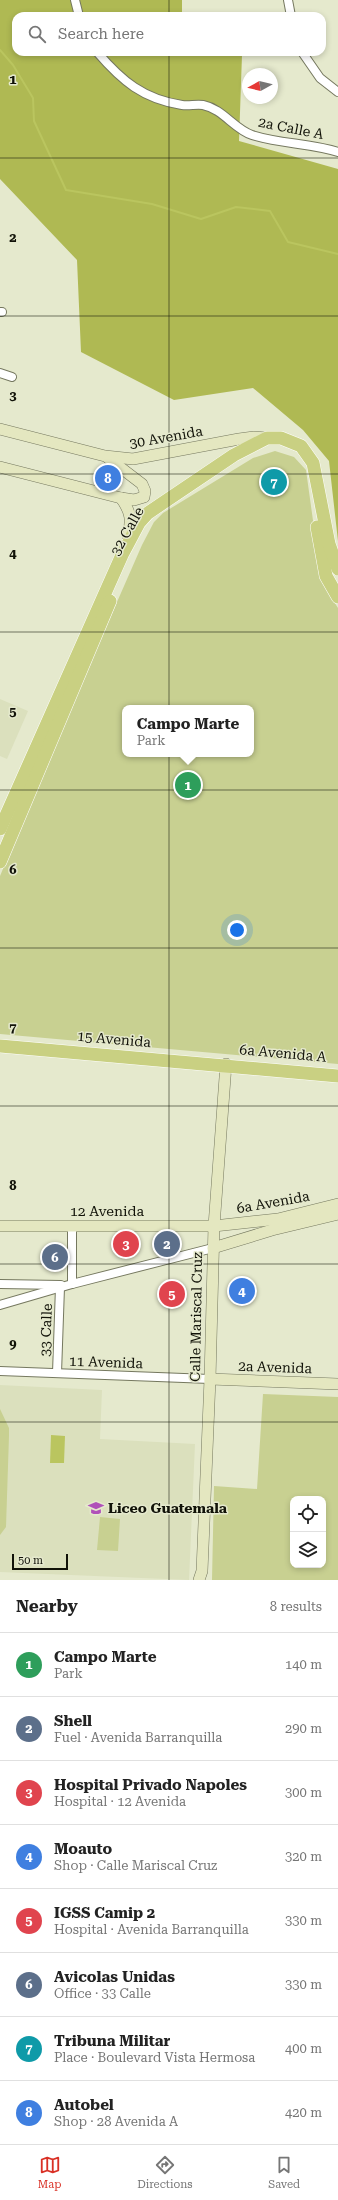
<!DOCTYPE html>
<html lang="en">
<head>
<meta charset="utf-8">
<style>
  :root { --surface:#fff; --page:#f6f6f6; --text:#222; --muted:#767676; --line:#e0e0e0; --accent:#d93025 }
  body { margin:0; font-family:"Roboto Serif",serif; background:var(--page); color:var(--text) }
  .controls { position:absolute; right:12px; bottom:12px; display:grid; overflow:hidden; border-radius:8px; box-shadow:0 2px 6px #0003 }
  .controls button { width:36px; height:36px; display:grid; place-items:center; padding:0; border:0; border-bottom:1px solid var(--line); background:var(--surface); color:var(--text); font:20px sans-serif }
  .compass { position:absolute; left:242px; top:68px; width:36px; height:36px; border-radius:50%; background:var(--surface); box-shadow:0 2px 6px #0003; rotate:262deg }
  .scale { position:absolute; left:12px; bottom:10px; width:56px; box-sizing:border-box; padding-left:4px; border:2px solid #111208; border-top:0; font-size:11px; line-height:14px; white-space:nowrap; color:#111208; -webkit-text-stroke:3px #e5e9cd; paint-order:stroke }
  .you { position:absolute; left:237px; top:930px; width:14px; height:14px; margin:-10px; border:3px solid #fff; border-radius:50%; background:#1a73e8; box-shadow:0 0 0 6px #1a73e833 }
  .badge { display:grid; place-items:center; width:26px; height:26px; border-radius:50%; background:var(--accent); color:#fff; font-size:13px; font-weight:700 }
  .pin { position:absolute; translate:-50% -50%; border:2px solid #fff; box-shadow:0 1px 4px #0006 }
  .popup { position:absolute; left:122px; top:705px; width:132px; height:52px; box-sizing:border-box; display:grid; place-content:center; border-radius:8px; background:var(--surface); filter:drop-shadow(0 1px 3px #0005); font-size:13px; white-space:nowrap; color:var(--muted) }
  .popup b { font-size:15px; color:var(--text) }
  .popup::after { content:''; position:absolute; left:50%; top:100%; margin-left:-8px; border:8px solid transparent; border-top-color:var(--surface) }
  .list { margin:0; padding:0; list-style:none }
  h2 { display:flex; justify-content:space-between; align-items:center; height:52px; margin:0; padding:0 16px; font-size:17px }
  h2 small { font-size:13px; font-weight:400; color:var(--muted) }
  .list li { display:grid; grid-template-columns:26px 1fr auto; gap:12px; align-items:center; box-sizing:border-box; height:64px; padding:0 16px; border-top:1px solid var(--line) }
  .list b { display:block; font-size:15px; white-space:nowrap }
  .list p { margin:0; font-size:13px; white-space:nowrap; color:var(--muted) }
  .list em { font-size:13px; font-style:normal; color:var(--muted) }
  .icon { flex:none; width:22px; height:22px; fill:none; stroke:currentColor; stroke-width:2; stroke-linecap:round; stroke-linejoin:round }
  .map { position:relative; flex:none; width:338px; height:1580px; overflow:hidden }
  .search { position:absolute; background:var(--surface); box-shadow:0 2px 6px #0003; left:12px; right:12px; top:12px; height:44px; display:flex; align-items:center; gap:10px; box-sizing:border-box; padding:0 14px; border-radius:12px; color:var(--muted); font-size:15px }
  .sheet { height:564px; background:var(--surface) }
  nav { display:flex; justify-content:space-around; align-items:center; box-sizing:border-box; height:56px; border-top:1px solid var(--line); background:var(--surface); font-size:11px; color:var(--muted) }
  nav a { display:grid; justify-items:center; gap:2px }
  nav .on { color:var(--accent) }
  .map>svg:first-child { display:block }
  .built { fill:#dbe0bd }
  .green { fill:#c8d091; fill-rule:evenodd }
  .forest { fill:#afb953 }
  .water { fill:#bac55f }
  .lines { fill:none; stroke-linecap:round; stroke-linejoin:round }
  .stream { stroke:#bac55f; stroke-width:2 }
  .street-casing { stroke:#75785f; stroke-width:10 }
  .secondary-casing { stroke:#75785f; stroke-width:12 }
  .primary-casing { stroke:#fff; stroke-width:14 }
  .street { stroke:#fff; stroke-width:8 }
  .secondary { stroke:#e4e7c0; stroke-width:11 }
  .primary { stroke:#c9d082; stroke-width:13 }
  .grid { fill:none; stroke:#111208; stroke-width:1; stroke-opacity:0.55 }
  .labels { text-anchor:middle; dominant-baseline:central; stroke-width:3; stroke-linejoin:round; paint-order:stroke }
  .street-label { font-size:14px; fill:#111208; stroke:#e5e9cd }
  .poi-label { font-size:14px; font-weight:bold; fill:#111208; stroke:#e5e9cd; text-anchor:start }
  .grid-label { font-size:13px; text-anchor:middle; font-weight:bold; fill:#111208; stroke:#e5e9cd; stroke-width:3; stroke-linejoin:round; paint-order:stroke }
</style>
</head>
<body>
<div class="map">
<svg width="338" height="1580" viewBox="0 0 338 1580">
  <rect width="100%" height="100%" fill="#e5e9cd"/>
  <!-- built -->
  <g class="built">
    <path d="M0,699L28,711L7,759L0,756Z"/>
    <path d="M0,1385L102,1390L100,1439L195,1444L189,1580L0,1572Z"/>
  </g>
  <!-- green -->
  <g class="green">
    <path d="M275,451L294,457L306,470L319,564L326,589L338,608V1064L0,1034V876L60,732L142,545L154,522L163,513L253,458ZM125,708H251V754H125Z"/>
    <path d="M263,1394L338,1397V1580H212L214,1486L257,1489ZM293,1499H323V1565H293Z"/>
    <path d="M0,1409L9,1428V1436L6,1527L0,1535Z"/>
    <path d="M100,1517L120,1519L118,1551L97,1550Z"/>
  </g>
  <!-- forest -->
  <path class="forest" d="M0,0H182V12L187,16H16V52H238L242,55L239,141L338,169V541L329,461L303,430L253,388L174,400L81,352L77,260L0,179Z"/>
  <!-- water -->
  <path class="water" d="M51,1435L65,1436L64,1463H50Z"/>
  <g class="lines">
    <!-- stream -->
    <path class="stream" d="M0,50L13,65L33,98L34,121L66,190L152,204L201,219L236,207L270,211L288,242L338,254"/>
    <defs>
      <g id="street">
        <path d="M75,0L79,16"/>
        <path d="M288,0L291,16"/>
        <path d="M97,52C122,81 143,99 182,105C189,106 196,104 203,105C223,109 234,129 252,135C280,144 310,143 338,152"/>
        <path d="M302,52L320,78L338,92"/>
        <path d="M0,312H2"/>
        <path d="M0,373L12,377"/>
        <path d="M0,1284L61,1285"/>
        <path d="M72,1284V1226"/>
        <path d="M0,1305L72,1284L213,1248"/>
        <path d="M0,1371L210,1379"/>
        <path d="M57,1373L60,1287"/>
      </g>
      <g id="secondary">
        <path d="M0,429L105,456L133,459L239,439L254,437L267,438"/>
        <path d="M0,467L121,498L134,500L144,497L145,491L142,484L108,458"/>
        <path d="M121,498C131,512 132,520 128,536"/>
        <path d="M0,1226H214L278,1219L338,1204"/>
        <path d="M213,1248L272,1230L338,1214"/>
        <path d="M210,1379L338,1384"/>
        <path d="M199,1580L202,1571L210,1379L214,1226L226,1064"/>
      </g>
      <g id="primary">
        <path d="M317,527L326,576L338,597"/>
        <path d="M0,829L122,555L139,523L148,513L234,455L267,438H281L301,446L313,463L329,544L338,569"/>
        <path d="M0,862L110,601"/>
        <path d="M0,1046L338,1076"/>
      </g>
    </defs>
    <!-- street casing -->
    <use href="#street" class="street-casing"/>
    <!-- secondary casing -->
    <use href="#secondary" class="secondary-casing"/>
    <!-- primary casing -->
    <use href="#primary" class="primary-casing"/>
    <!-- street -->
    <use href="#street" class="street"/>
    <!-- secondary -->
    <use href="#secondary" class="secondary"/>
    <!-- primary -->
    <use href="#primary" class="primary"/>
  </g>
  <!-- grid -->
  <path class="grid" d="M169,0V16M169,52V1580M0,158H338M0,316H338M0,474H338M0,632H338M0,790H338M0,948H338M0,1106H338M0,1264H338M0,1422H338"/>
  <!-- icons -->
  <defs>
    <symbol id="school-bare" viewBox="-9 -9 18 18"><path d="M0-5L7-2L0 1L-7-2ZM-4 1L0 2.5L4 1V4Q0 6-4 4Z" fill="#b051b9" stroke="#e5e9cd" stroke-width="2.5" paint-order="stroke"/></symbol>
  </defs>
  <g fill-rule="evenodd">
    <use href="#school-bare" x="85" y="1497" width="22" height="22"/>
  </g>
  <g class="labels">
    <!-- street labels -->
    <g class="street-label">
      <text transform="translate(291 128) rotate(11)">2a Calle A</text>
      <text transform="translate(166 437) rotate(-10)">30 Avenida</text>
      <text transform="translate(127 531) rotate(-61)">32 Calle</text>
      <text transform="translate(114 1039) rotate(5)">15 Avenida</text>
      <text transform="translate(283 1053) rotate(5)">6a Avenida A</text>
      <text transform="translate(273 1202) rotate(-10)">6a Avenida</text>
      <text x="107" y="1211">12 Avenida</text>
      <text transform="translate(196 1317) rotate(-89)">Calle Mariscal Cruz</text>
      <text transform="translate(46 1330) rotate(-88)">33 Calle</text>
      <text transform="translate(106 1362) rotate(2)">11 Avenida</text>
      <text transform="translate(275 1367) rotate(2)">2a Avenida</text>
    </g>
    <!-- poi labels -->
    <g class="poi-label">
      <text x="108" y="1508">Liceo Guatemala</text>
    </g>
  </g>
  <g class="grid-label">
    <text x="13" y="84">1</text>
    <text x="13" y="242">2</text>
    <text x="13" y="400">3</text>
    <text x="13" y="558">4</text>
    <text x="13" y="716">5</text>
    <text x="13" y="874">6</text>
    <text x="13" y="1032">7</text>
    <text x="13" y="1190">8</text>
    <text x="13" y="1348">9</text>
  </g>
</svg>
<div class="controls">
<button><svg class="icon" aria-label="locate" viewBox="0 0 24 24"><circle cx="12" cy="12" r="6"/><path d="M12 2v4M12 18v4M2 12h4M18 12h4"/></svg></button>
<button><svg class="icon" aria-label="layers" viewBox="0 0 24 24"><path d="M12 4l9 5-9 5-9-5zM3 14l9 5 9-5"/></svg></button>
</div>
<svg class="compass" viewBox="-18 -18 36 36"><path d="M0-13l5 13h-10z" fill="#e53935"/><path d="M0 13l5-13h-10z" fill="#767676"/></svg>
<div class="scale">50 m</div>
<div class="you"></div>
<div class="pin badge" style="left:188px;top:785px;background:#2e9e5b">1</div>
<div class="popup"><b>Campo Marte</b>Park</div>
<div class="pin badge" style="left:167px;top:1244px;background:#5c6f8a">2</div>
<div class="pin badge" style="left:126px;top:1244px;background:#e0444e">3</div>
<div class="pin badge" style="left:242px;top:1291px;background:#3f7fe0">4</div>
<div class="pin badge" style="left:172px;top:1294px;background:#e0444e">5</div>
<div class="pin badge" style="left:55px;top:1257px;background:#5c6f8a">6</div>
<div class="pin badge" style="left:274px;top:482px;background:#0f9aa8">7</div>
<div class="pin badge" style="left:108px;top:478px;background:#3f7fe0">8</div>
<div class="search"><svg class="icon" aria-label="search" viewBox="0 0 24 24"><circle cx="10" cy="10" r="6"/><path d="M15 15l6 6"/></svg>Search here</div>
</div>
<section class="sheet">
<h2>Nearby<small>8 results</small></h2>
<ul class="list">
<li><span class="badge" style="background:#2e9e5b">1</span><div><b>Campo Marte</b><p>Park</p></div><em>140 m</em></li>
<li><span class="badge" style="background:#5c6f8a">2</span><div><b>Shell</b><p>Fuel · Avenida Barranquilla</p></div><em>290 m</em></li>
<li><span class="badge" style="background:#e0444e">3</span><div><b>Hospital Privado Napoles</b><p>Hospital · 12 Avenida</p></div><em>300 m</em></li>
<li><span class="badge" style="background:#3f7fe0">4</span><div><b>Moauto</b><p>Shop · Calle Mariscal Cruz</p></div><em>320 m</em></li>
<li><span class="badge" style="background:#e0444e">5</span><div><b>IGSS Camip 2</b><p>Hospital · Avenida Barranquilla</p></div><em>330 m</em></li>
<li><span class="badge" style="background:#5c6f8a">6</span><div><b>Avicolas Unidas</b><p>Office · 33 Calle</p></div><em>330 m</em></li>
<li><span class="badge" style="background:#0f9aa8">7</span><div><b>Tribuna Militar</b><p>Place · Boulevard Vista Hermosa</p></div><em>400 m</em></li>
<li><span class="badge" style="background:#3f7fe0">8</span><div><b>Autobel</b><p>Shop · 28 Avenida A</p></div><em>420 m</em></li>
</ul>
</section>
<nav>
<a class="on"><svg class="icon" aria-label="map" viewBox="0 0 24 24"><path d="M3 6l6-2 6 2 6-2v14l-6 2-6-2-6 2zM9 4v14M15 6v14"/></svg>Map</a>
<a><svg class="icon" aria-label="directions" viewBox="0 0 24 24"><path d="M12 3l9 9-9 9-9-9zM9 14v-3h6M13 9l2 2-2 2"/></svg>Directions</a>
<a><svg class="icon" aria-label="saved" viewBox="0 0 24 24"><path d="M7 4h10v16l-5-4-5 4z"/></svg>Saved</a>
</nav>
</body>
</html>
